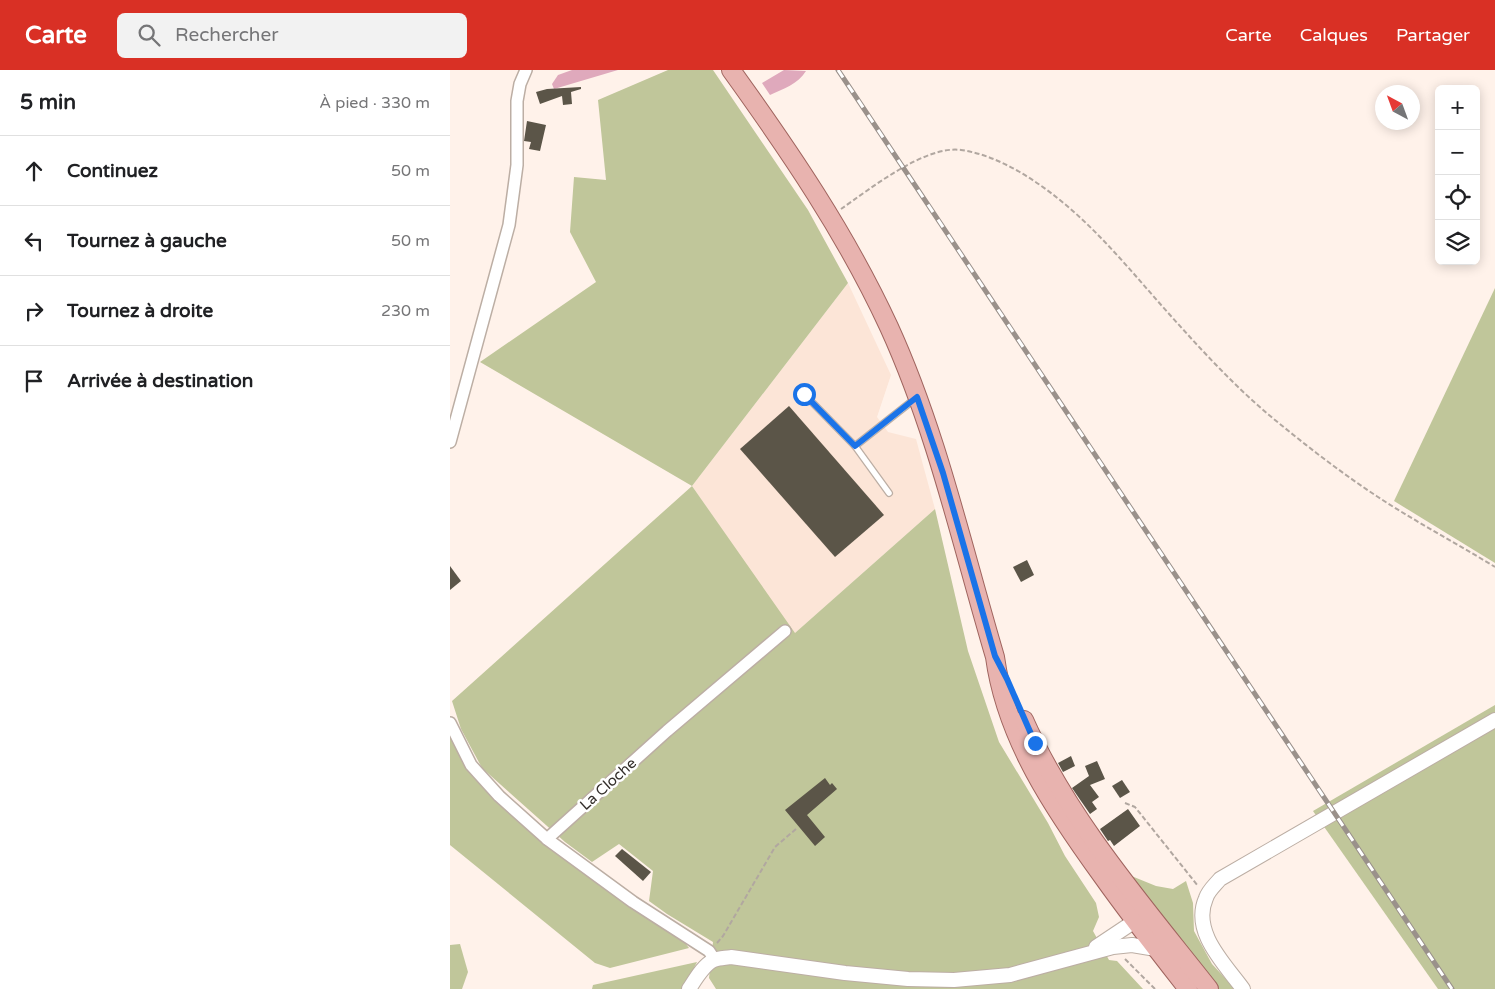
<!DOCTYPE html>
<html lang="fr">
<head>
<meta charset="utf-8">
<style>
  :root { --surface:#fff; --page:#f2f2f2; --text:#202124; --muted:#757577; --line:#e0e0e0; --accent:#d93025 }
  body { margin:0; font-family:"Varela Round",sans-serif; background:var(--page); color:var(--text) }
  .controls { position:absolute; right:15px; top:15px; display:grid; overflow:hidden; border-radius:8px; box-shadow:0 2px 12px #0003 }
  .controls button { width:45px; height:45px; display:grid; place-items:center; padding:0; border:0; border-bottom:1px solid var(--line); background:var(--surface); color:var(--text); font:25px sans-serif }
  .compass { position:absolute; left:925px; top:15px; width:45px; height:45px; border-radius:50%; background:var(--surface); box-shadow:0 2px 12px #0003; rotate:319deg }
  .stop { position:absolute; width:15px; height:15px; margin:-11px; border:4px solid #1a73e8; border-radius:50%; background:#fff }
  .stop.end { background:#1a73e8; border-color:#fff; box-shadow:0 1px 5px #0008 }
  .list { margin:0; padding:0; list-style:none }
  h2 { display:flex; justify-content:space-between; align-items:center; height:65px; margin:0; padding:0 20px; font-size:21px }
  h2 small { font-size:16px; font-weight:400; color:var(--muted) }
  .list li { display:grid; grid-template-columns:32px 1fr auto; gap:15px; align-items:center; box-sizing:border-box; height:70px; padding:0 20px; border-top:1px solid var(--line) }
  .list b { display:block; font-size:19px; white-space:nowrap }
  .list em { font-size:16px; font-style:normal; color:var(--muted) }
  .icon { flex:none; width:28px; height:28px; fill:none; stroke:currentColor; stroke-width:2; stroke-linecap:round; stroke-linejoin:round }
  .map { position:relative; flex:none; width:1045px; height:919px; overflow:hidden }
  header { display:flex; align-items:center; gap:30px; box-sizing:border-box; height:70px; padding:0 25px; background:var(--accent); color:#fff }
  header strong { font-size:24px }
  nav { display:flex; gap:28px; margin-inline-start:auto; font-size:18px }
  .search { width:350px; height:45px; background:var(--page); display:flex; align-items:center; gap:12px; box-sizing:border-box; padding:0 18px; border-radius:8px; color:var(--muted); font-size:19px }
  main { display:flex }
  aside { flex:1; background:var(--surface) }
  .map>svg:first-child { display:block }
  .built { fill:#fce5d7 }
  .green { fill:#c0c69a }
  .water { fill:#dfa9bc }
  .building { fill:#5b5548 }
  .lines { fill:none; stroke-linecap:round; stroke-linejoin:round }
  .service-casing { stroke:#bcaea4; stroke-width:8 }
  .minor-casing { stroke:#bcaea4; stroke-width:14 }
  .tertiary-casing { stroke:#bcaea4; stroke-width:16 }
  .primary-casing { stroke:#9f645e; stroke-width:20 }
  .path { stroke:#b1a7a0; stroke-width:2; stroke-dasharray:5 2.5; stroke-linecap:butt }
  .service { stroke:#fff; stroke-width:5.5 }
  .minor { stroke:#fff; stroke-width:11 }
  .tertiary { stroke:#fff; stroke-width:14 }
  .primary { stroke:#e8b3af; stroke-width:18 }
  .rail-casing { stroke:#9a918b; stroke-width:5 }
  .rail { stroke:#fff; stroke-width:3; stroke-dasharray:9; stroke-linecap:butt }
  .route { stroke:#1a73e8; stroke-width:6 }
  .labels { text-anchor:middle; dominant-baseline:central; stroke-width:5; stroke-linejoin:round; paint-order:stroke }
  .street-label { font-size:15px; fill:#342f2b; stroke:#fff }
</style>
</head>
<body>
<header>
<strong>Carte</strong>
<div class="search"><svg class="icon" aria-label="search" viewBox="0 0 24 24"><circle cx="10" cy="10" r="6"/><path d="M15 15l6 6"/></svg>Rechercher</div>
<nav><a>Carte</a><a>Calques</a><a>Partager</a></nav>
</header>
<main>
<aside>
<h2>5 min<small>À pied · 330 m</small></h2>
<ul class="list">
<li><svg class="icon" aria-label="ahead" viewBox="0 0 24 24"><path d="M12 20V5M6 11l6-6 6 6"/></svg><div><b>Continuez</b></div><em>50 m</em></li>
<li><svg class="icon" aria-label="left" viewBox="0 0 24 24"><path d="M17 20v-9H6M10 6l-5 5 5 5"/></svg><div><b>Tournez à gauche</b></div><em>50 m</em></li>
<li><svg class="icon" aria-label="right" viewBox="0 0 24 24"><path d="M7 20v-9h11M14 6l5 5-5 5"/></svg><div><b>Tournez à droite</b></div><em>230 m</em></li>
<li><svg class="icon" aria-label="arrive" viewBox="0 0 24 24"><path d="M6 21V4h12l-3 4 3 4H6"/></svg><div><b>Arrivée à destination</b></div></li>
</ul>
</aside>
<div class="map">
<svg width="1045" height="919" viewBox="0 0 1045 919">
  <rect width="100%" height="100%" fill="#fff2ea"/>
  <!-- built -->
  <path class="built" d="M398,213L441,305L427,347L438,362L466,369L485,439L344,564L242,416Z"/>
  <!-- green -->
  <g class="green">
    <path d="M218,0H263L358,140L398,213L242,416L345,563L485,439L518,581L549,672L598,753L615,786L646,833L649,847L643,861L659,890L667,891L693,919H266L259,908L263,872L217,844L199,831L203,801L169,774L142,792L115,772L32,698L11,659L2,631L242,416L30,292L146,212L120,162L124,107L156,110L148,30Z"/>
    <path d="M1045,218V493L944,431Z"/>
    <path d="M1045,635V919H988L863,741Z"/>
    <path d="M0,660L32,713L72,755L118,791L232,869L239,878L160,898L145,893L0,775Z"/>
    <path d="M679,805L706,816L723,819L736,811L743,833L744,861L762,894L785,919H769Z"/>
    <path d="M10,874L18,902L12,919H0V875Z"/>
    <path d="M247,892L233,919H142L143,915Z"/>
  </g>
  <!-- water -->
  <g class="water">
    <path d="M122,0H168L104,19L102,14L108,5Z"/>
    <path d="M334,0L356,1C348,14 333,19 320,25L312,13Z"/>
  </g>
  <!-- building -->
  <g class="building">
    <path d="M131,17V19L121,22L122,34L113,35L112,26L90,34L86,22L97,19Z"/>
    <path d="M77,51L96,55L90,81L79,79L81,72L74,71Z"/>
    <path d="M339,336L434,445L385,487L290,379Z"/>
    <path d="M577,490L584,505L571,512L563,497Z"/>
    <path d="M0,496L11,511L0,520Z"/>
    <path d="M621,686L625,696L613,702L608,693Z"/>
    <path d="M647,691L655,709L640,715L649,727L642,732L647,739L640,744L622,718L639,706L635,696Z"/>
    <path d="M375,708L380,715L382,713L387,719L357,745L375,767L365,776L335,740Z"/>
    <path d="M672,710L680,722L670,728L662,716Z"/>
    <path d="M678,739L690,756L664,776L660,770L658,771L650,759Z"/>
    <path d="M172,779L201,802L193,811L165,786Z"/>
  </g>
  <g class="lines">
    <defs>
      <g id="service">
        <path d="M354,324L405,376L439,423"/>
        <path d="M405,376L466,328"/>
      </g>
      <g id="minor">
        <path d="M0,372L59,155L67,95V31L70,14L76,0"/>
        <path d="M0,653L21,695L49,726L97,769L183,832L259,881L265,890"/>
        <path d="M97,769L217,661L335,561"/>
      </g>
      <g id="tertiary">
        <path d="M646,877L685,851L693,849"/>
        <path d="M239,919C245,910 253,895 264,890C269,888 276,888 281,887L395,903L458,909L504,910L560,905L663,877L682,875L706,879"/>
        <path d="M793,919C775,894 741,862 756,828C758,821 765,815 770,809L1045,650"/>
      </g>
      <g id="primary">
        <path d="M281,0C340,82 396,164 439,257C487,362 512,476 545,587C556,669 605,741 653,807C680,845 709,882 738,919"/>
        <path d="M574,650C618,749 692,834 759,919"/>
      </g>
    </defs>
    <!-- service casing -->
    <use href="#service" class="service-casing"/>
    <!-- minor casing -->
    <use href="#minor" class="minor-casing"/>
    <!-- tertiary casing -->
    <use href="#tertiary" class="tertiary-casing"/>
    <!-- primary casing -->
    <use href="#primary" class="primary-casing"/>
    <!-- path -->
    <g class="path">
      <path d="M391,139C420,119 475,75 511,80C532,83 550,91 568,101C627,135 668,186 712,236C746,274 780,312 819,345C854,374 890,402 928,427C966,452 1006,473 1045,497"/>
      <path d="M675,733L685,737L748,816"/>
      <path d="M267,873L273,866L325,777L346,759"/>
      <path d="M675,889L705,919"/>
    </g>
    <!-- service -->
    <use href="#service" class="service"/>
    <!-- minor -->
    <use href="#minor" class="minor"/>
    <!-- tertiary -->
    <use href="#tertiary" class="tertiary"/>
    <!-- primary -->
    <use href="#primary" class="primary"/>
    <defs>
      <path id="rail" d="M388,0L1002,919"/>
    </defs>
    <!-- rail casing -->
    <use href="#rail" class="rail-casing"/>
    <!-- rail -->
    <use href="#rail" class="rail"/>
  </g>
  <g class="lines">
    <!-- route -->
    <path class="route" d="M354,324L405,376L467,327L493,403L545,586L557,609L585,673"/>
  </g>
  <g class="labels">
    <!-- street labels -->
    <g class="street-label">
      <text transform="translate(158 714) rotate(-42)">La Cloche</text>
    </g>
  </g>
</svg>
<div class="controls">
<button>+</button>
<button>−</button>
<button><svg class="icon" aria-label="locate" viewBox="0 0 24 24"><circle cx="12" cy="12" r="6"/><path d="M12 2v4M12 18v4M2 12h4M18 12h4"/></svg></button>
<button><svg class="icon" aria-label="layers" viewBox="0 0 24 24"><path d="M12 4l9 5-9 5-9-5zM3 14l9 5 9-5"/></svg></button>
</div>
<svg class="compass" viewBox="-18 -18 36 36"><path d="M0-13l5 13h-10z" fill="#e53935"/><path d="M0 13l5-13h-10z" fill="#757577"/></svg>
<div class="stop" style="left:354px;top:324px"></div>
<div class="stop end" style="left:585px;top:673px"></div>
</div>
</main>
</body>
</html>
